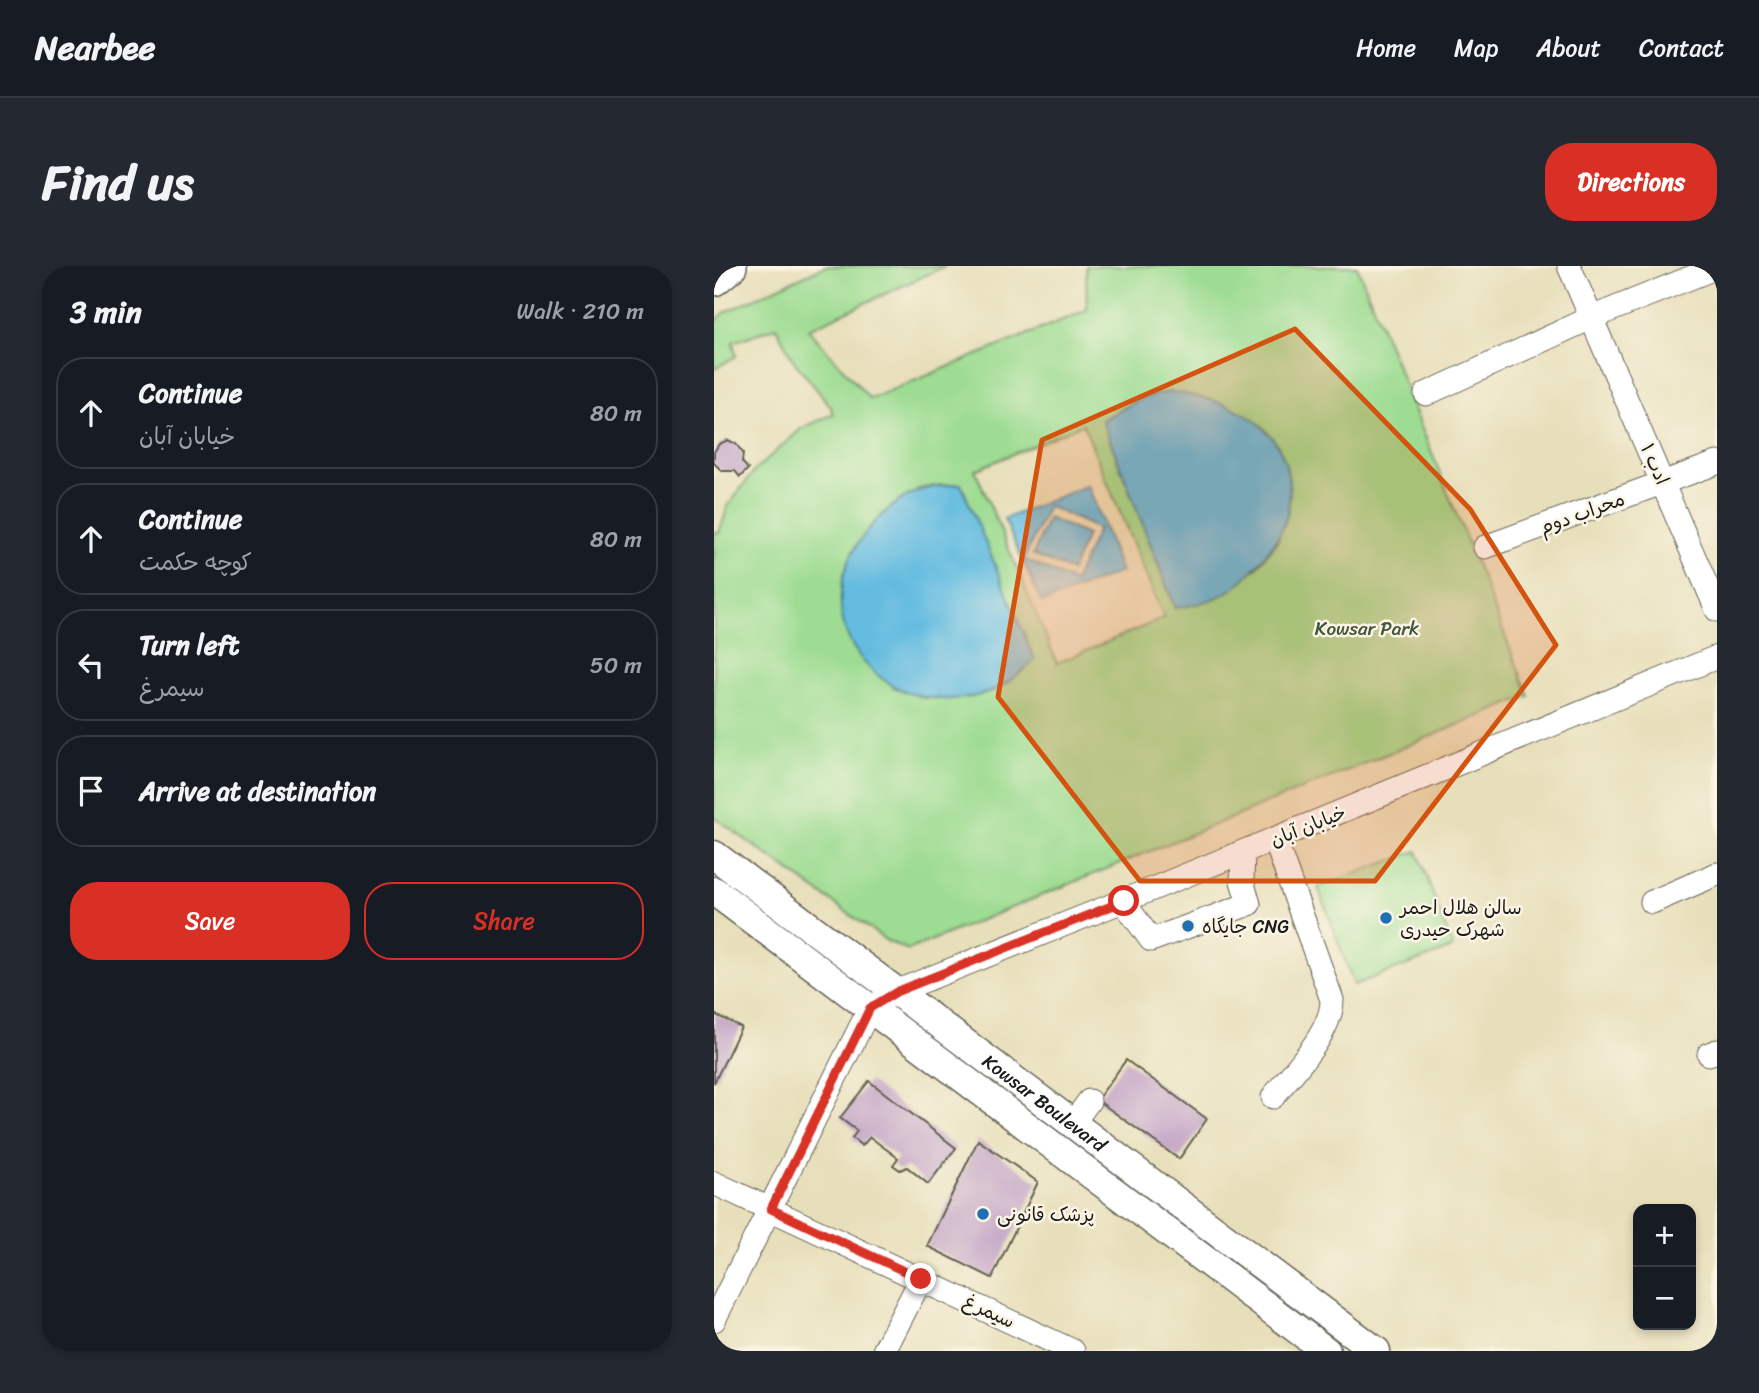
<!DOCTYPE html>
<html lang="en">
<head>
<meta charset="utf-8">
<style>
  :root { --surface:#171b24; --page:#242831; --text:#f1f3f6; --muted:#9ea1a6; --line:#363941; --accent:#d93025 }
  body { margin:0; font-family:Sriracha,"Playpen Sans Arabic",sans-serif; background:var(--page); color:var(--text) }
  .controls { position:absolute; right:21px; bottom:21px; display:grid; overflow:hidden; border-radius:14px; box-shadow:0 4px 10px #0003 }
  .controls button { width:63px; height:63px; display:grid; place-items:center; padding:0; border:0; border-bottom:2px solid var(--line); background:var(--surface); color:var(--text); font:35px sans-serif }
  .stop { position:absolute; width:21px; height:21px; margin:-16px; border:5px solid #d93025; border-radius:50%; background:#fff }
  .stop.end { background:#d93025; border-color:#fff; box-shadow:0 2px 7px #0008 }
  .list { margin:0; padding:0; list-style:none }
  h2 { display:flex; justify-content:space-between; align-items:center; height:91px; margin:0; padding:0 28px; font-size:30px }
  h2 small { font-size:23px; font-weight:400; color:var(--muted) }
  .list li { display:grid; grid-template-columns:46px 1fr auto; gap:21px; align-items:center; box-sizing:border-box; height:112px; margin:0 14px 14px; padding:0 14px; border:2px solid var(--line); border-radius:28px }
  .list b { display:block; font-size:26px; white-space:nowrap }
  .list p { margin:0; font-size:23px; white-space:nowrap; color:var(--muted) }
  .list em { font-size:23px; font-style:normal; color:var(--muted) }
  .actions { display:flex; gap:14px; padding:21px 28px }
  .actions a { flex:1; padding:16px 0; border:2px solid var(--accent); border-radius:28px; text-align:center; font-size:24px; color:var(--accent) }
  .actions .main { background:var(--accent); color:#fff }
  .icon { flex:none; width:38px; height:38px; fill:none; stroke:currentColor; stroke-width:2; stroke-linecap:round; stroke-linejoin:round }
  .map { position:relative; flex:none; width:1003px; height:1085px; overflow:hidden; border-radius:28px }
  header { display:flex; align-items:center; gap:42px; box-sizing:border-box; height:98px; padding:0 35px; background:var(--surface); border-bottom:2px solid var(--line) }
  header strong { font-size:33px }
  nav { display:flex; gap:38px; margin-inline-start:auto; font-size:24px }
  .intro { display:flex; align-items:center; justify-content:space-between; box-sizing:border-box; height:168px; padding:0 42px }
  h1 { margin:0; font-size:49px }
  .button { padding:18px 32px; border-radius:28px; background:var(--accent); color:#fff; font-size:24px; font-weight:700 }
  main { display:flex; gap:42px; padding:0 42px }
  aside { flex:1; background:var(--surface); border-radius:28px; box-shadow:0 4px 10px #0003 }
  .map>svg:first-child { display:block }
  .green { fill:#9ddc92; stroke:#5c7c57; stroke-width:2; fill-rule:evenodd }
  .water { fill:#63bce0; stroke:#406c7e; stroke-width:2; fill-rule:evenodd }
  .building { fill:#bd9ec3 }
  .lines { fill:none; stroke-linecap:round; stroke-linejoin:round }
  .minor-casing { stroke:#636053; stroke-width:25 }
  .major-casing { stroke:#636053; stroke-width:31 }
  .highway-casing { stroke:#636053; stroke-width:36 }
  .minor { stroke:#fff; stroke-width:23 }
  .major { stroke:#fff; stroke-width:28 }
  .highway { stroke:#fff; stroke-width:33 }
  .route { stroke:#d93025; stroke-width:9 }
  .marked { fill:#d4530e; fill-opacity:0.2; stroke:#d4530e; stroke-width:5; stroke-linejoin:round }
  .poi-dot { fill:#1f6fb2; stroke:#fcf5e5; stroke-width:2.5 }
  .labels { text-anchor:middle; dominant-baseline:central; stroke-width:5; stroke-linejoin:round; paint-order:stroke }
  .street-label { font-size:19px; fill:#1c1c1c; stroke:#fcf5e5 }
  .park-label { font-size:19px; fill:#43563f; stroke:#fcf5e5 }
  .poi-label { font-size:19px; fill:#1c1c1c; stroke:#fcf5e5; text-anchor:start }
</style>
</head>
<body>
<header>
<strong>Nearbee</strong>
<nav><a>Home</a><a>Map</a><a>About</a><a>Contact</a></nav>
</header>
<div class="intro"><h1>Find us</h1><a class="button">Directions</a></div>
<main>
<aside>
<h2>3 min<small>Walk · 210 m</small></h2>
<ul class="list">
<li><svg class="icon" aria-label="ahead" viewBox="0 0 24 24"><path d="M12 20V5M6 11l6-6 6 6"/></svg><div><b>Continue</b><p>خیابان آبان</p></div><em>80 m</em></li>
<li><svg class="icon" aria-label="ahead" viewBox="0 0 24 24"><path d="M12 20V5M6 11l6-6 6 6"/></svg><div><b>Continue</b><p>کوچه حکمت</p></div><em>80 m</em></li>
<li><svg class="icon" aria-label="left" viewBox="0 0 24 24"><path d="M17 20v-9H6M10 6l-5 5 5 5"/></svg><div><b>Turn left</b><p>سیمرغ</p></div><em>50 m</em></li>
<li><svg class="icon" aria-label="arrive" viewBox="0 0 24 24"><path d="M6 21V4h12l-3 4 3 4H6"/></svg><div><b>Arrive at destination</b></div></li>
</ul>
<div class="actions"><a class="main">Save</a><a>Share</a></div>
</aside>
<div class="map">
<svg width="1003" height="1085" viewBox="0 0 1003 1085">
  <rect width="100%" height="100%" fill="#fcf5e5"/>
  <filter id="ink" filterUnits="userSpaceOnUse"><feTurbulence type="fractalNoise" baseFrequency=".0143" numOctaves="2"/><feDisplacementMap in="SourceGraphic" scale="14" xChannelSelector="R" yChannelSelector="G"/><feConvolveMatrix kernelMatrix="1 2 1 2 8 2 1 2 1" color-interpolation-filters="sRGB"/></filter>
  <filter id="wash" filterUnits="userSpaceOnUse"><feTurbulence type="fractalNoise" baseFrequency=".00686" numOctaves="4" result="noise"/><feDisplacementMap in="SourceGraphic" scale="28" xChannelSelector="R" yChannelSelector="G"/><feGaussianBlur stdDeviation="1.57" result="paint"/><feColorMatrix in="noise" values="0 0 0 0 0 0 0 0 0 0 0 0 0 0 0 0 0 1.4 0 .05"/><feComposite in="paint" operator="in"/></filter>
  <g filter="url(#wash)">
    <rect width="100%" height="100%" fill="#e7dfba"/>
    <!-- green -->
    <g class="green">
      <path d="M111,0H232L94,63L156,133L373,44L372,0H643L815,430L194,684L173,675L0,551V266L5,267L14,240L41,204L88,162L119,148L117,141L79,94L62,61L19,76L22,90L0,103V57L11,46ZM369,158L450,352L343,397L261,204ZM575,213L564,274L540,305ZM247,218L243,432H210L179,421L203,223L227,219Z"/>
      <path d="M703,585L739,682L640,719L604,621Z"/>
    </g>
    <!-- water -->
    <g class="water">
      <path d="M455,126C510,132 570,153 575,217C578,248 569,267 550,291C524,325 504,336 461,342L388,154L428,132Z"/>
      <path d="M247,218L321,394C307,406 291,421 273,427C162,461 78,346 159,258C187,228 207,220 247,218Z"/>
      <path d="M374,219L407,306L328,337L290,253ZM334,240L384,263L360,316L310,293Z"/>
      <path d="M334,252L373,269L357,305L319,289Z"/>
    </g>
    <g id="blocks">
      <!-- building -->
      <g class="building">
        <path d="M14,174L22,178L29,187L28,196L34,203L26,211L21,205H8L0,197V186L5,178Z"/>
        <path d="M0,748L27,761L0,817Z"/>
        <path d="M412,794L493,853L465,893L383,834Z"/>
        <path d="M155,815L242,882L214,918L193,901L186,904L179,899L184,892L156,871L148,880L138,872L143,865L126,852Z"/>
        <path d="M264,874L324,916L278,1012L213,980Z"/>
      </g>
    </g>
  </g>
  <g filter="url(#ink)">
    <use href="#blocks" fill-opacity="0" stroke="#636053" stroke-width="2"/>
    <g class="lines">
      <defs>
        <g id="minor">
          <path d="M855,0L1003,344"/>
          <path d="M712,128L877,52L1003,1"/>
          <path d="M771,281L1003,197"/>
          <path d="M409,635L437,674L535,638L528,615L529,586"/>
          <path d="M938,636L1003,608"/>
          <path d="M995,788L1003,785"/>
          <path d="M559,831C579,805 618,767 618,734L561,574"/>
          <path d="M359,857L375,835"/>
          <path d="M0,917L359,1085"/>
          <path d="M0,1054L156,742L184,725L409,635L1003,391"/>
          <path d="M170,1085L207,1013"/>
        </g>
        <g id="major">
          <path id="s1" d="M0,589L662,1085"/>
          <path d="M0,625L612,1085"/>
        </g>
        <path id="highway" d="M0,13L16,0"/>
      </defs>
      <!-- minor casing -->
      <use href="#minor" class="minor-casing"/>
      <!-- major casing -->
      <use href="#major" class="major-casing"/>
      <!-- highway casing -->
      <use href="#highway" class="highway-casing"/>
      <!-- minor -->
      <use href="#minor" class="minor"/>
      <!-- major -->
      <use href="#major" class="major"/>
      <!-- highway -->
      <use href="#highway" class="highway"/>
    </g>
  </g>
  <g class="lines" filter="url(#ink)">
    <!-- route -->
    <path class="route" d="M207,1013L57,943L156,742L184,725L410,635"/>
  </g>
  <!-- marked area -->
  <path class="marked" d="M581,63L756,243L842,379L661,615H426L284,431L328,174Z"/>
  <!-- markers -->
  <g class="poi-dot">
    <circle cx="672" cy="652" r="7"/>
    <circle cx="474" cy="660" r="7"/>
    <circle cx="269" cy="948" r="7"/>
  </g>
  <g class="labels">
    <!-- street labels -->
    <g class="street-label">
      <text transform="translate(941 198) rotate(66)">ادب ۱</text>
      <text transform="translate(868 247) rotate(-20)">محراب دوم</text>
      <text transform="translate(594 560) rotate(-22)">خیابان آبان</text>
      <text stroke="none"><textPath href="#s1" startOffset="413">Kowsar Boulevard</textPath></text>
      <text transform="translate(275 1045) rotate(25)">سیمرغ</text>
    </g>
    <!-- park labels -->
    <g class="park-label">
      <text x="653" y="362">Kowsar Park</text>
    </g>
    <!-- poi labels -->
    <g class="poi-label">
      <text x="686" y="641">سالن هلال احمر<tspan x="686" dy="22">شهرک حیدری</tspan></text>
      <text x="488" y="660">جایگاه CNG</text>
      <text x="283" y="948">پزشک قانونی</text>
    </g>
  </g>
</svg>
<div class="controls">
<button>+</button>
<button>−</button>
</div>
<div class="stop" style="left:410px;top:635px"></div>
<div class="stop end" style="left:207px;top:1013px"></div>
</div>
</main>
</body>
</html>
